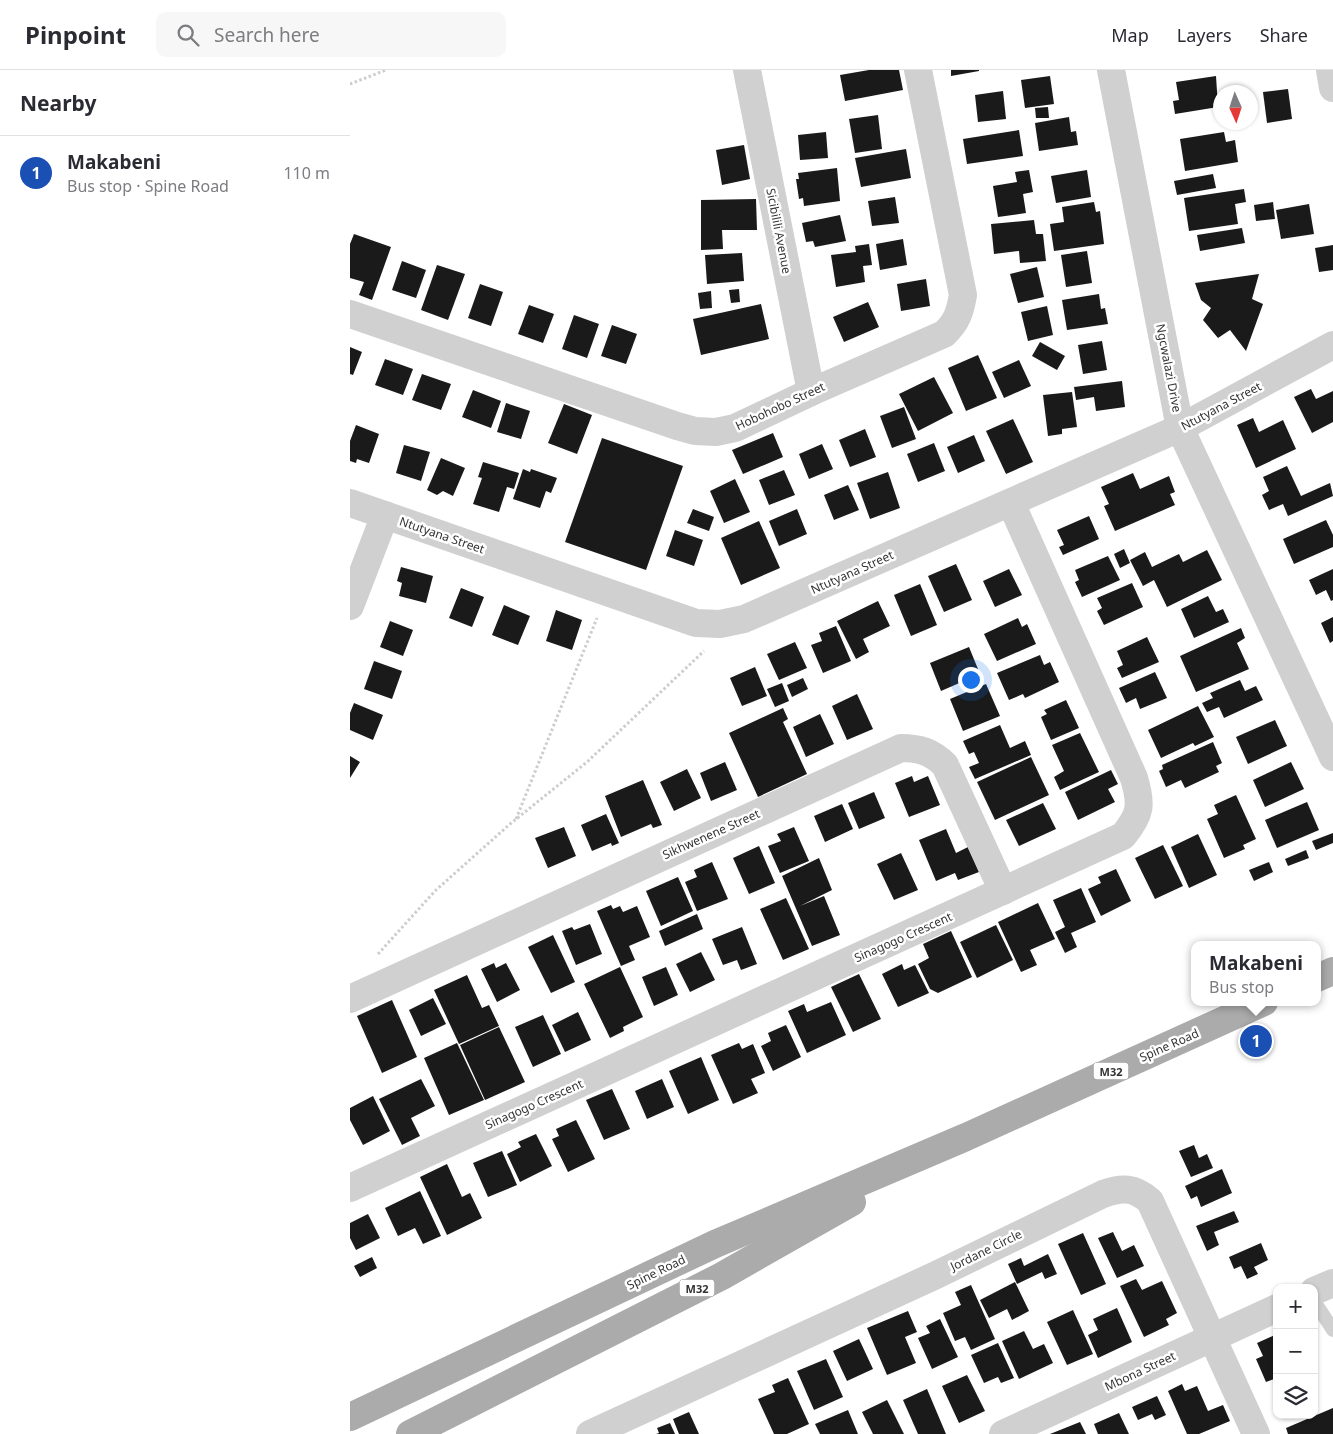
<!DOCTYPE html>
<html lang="en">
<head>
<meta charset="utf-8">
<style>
  :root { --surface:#fff; --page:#f7f7f7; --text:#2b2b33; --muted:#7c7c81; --line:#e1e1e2; --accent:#d93025 }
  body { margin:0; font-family:"Noto Sans",sans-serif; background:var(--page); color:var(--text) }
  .controls { position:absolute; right:15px; bottom:15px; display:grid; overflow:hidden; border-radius:10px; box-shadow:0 1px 4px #0004 }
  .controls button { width:45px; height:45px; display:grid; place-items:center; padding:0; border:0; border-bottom:1px solid var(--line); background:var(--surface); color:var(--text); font:25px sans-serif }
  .compass { position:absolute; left:863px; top:15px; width:45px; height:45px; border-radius:50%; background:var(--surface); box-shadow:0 1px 4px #0004; rotate:177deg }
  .you { position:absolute; left:620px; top:609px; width:18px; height:18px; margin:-12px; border:4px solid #fff; border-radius:50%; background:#1a73e8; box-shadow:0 0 0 8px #1a73e833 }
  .badge { display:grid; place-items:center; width:32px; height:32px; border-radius:50%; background:var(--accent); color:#fff; font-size:16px; font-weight:700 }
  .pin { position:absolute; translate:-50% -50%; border:2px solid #fff; box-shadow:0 1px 5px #0006 }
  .popup { position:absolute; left:841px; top:871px; width:130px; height:65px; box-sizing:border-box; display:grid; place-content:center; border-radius:10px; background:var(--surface); filter:drop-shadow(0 1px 4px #0005); font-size:16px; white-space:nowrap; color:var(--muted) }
  .popup b { font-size:19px; color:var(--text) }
  .popup::after { content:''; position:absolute; left:50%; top:100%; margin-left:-10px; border:10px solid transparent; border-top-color:var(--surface) }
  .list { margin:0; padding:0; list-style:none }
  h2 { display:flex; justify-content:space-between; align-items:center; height:65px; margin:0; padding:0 20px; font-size:21px }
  h2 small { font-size:16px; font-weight:400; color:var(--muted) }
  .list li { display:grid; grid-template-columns:32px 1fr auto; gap:15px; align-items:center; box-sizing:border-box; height:75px; padding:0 20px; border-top:1px solid var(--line) }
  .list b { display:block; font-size:19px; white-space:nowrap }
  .list p { margin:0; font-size:16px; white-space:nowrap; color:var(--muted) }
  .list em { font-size:16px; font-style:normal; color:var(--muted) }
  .icon { flex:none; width:28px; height:28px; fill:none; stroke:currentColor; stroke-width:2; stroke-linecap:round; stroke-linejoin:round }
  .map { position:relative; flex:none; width:983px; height:1364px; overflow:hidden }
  header { display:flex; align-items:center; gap:30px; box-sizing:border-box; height:70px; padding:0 25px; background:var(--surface); border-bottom:1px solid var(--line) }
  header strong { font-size:24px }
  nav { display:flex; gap:28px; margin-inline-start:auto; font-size:18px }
  .search { width:350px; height:45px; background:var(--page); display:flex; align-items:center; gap:12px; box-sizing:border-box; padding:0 18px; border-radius:10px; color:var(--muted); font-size:19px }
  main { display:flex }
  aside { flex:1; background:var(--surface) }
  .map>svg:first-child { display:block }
  .building { fill:#1a1a1a }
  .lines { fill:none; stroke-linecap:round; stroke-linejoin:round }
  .path { stroke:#cdcdcd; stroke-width:3; stroke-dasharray:2.5 2.5; stroke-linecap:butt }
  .lane { stroke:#d0d0d0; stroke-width:14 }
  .street { stroke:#d0d0d0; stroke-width:28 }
  .primary { stroke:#ababab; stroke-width:28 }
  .labels { text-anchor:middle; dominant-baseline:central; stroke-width:5; stroke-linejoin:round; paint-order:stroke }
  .shield { fill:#fff; stroke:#707070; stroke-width:1 }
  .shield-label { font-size:11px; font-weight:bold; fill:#333 }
  .street-label { font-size:12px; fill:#333; stroke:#fff }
</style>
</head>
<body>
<header>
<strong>Pinpoint</strong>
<div class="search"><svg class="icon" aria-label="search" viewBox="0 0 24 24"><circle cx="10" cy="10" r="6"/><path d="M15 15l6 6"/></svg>Search here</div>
<nav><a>Map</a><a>Layers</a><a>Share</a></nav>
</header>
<main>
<aside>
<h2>Nearby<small></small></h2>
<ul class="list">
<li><span class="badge" style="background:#1a4fb4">1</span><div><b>Makabeni</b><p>Bus stop · Spine Road</p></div><em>110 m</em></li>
</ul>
</aside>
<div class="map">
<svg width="983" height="1364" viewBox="0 0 983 1364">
  <rect width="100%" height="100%" fill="#fff"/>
  <!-- building -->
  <g class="building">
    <path d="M519,0H549L553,20L495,31L490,5Z"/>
    <path d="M601,0H629V1L601,6Z"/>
    <path d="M700,6L704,34L675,38L671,10Z"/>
    <path d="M866,6L868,37L825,44L823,31L829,30L826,12Z"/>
    <path d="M938,19L942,49L917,53L913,22Z"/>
    <path d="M653,21L656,49L628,52L625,25Z"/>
    <path d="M698,37L699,48H686L685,38Z"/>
    <path d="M528,45L532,79L505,83L499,49Z"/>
    <path d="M719,47L721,62L726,61L728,75L689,81L685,53Z"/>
    <path d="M669,60L673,86L617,94L613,69Z"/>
    <path d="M476,62L478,88L450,90L448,65Z"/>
    <path d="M874,62L876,72L885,70L888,92L835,101L830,69Z"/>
    <path d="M394,75L400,109L372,115L366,80Z"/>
    <path d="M556,79L561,108L511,117L505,88Z"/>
    <path d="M487,98L490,131L454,136L453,128L449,129L446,109H449L448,103Z"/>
    <path d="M679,100L683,122L673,124L676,143L648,147L643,116L667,112L665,102Z"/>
    <path d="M737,100L741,127L706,133L701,106Z"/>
    <path d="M863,104L866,118L827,125L824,111Z"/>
    <path d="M894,119L896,132L885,134L888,154L839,161L834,128Z"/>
    <path d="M545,127L549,153L522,156L518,131Z"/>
    <path d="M406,129L407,160H372L373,179L351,180V130Z"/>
    <path d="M744,132L746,142L750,141L754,174L704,181L700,154L714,152L712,137Z"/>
    <path d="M923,132L925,149L906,151L904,135Z"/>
    <path d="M959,134L964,164L931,169L926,140Z"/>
    <path d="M490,145L496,171L465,177L463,171L456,172L452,153Z"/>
    <path d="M684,150L686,164H693L696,191L670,193L669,181L644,184L641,154Z"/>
    <path d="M892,158L895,173L850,181L847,165Z"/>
    <path d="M4,164L41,177L22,230L9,225L14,212L0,208V174Z"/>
    <path d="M553,169L557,195L530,200L526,174Z"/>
    <path d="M519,174L522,195L513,196L515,212L486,217L481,185L506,182L505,176Z"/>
    <path d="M983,175V200L969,202L965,178Z"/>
    <path d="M737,181L742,213L716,217L711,185Z"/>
    <path d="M392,183L394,211L357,214L355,185Z"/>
    <path d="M52,191L76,200L66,228L42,220Z"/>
    <path d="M87,195L115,204L98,250L71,240Z"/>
    <path d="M687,197L694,227L668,233L660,204Z"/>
    <path d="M909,204L902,229L913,234L896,281L880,260L868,268L853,250L861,238L851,230L845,213Z"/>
    <path d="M576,209L580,236L551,241L547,214Z"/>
    <path d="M130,214L153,222L141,256L118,248Z"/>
    <path d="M389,219L390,232L381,233L379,220Z"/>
    <path d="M361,221L362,238L350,239L348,223Z"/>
    <path d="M749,224L751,239L755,238L758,254L717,260L712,230Z"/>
    <path d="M518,232L529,257L494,272L483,247Z"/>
    <path d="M411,234L419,269L351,285L343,249Z"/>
    <path d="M179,235L204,244L193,273L168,264Z"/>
    <path d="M697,236L703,265L678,271L671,242Z"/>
    <path d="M224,245L249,254L237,288L212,279Z"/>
    <path d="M262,255L287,264L276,294L251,286Z"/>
    <path d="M752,271L757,300L733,304L728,275Z"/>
    <path d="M690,272L715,286L707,300L682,286Z"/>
    <path d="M0,277L12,282L3,305L0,304Z"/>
    <path d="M628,285L647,328L616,341L598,298Z"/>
    <path d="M35,289L63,299L53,325L25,315Z"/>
    <path d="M669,290L681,316L654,328L642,302Z"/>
    <path d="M72,304L101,314L91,340L62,330Z"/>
    <path d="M584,307L603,343L568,361L549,324Z"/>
    <path d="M772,311L775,337L746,341L744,327L726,330L724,317Z"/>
    <path d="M961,319L966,329L983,321V352L962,363L944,327Z"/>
    <path d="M123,320L151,331L141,358L112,347Z"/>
    <path d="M722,322L727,357L712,359V364L698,366L693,325Z"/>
    <path d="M156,333L180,341L171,369L147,362Z"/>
    <path d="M214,334L242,345L227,384L198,373Z"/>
    <path d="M554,337L566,369L542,378L530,346Z"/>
    <path d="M903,348L909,362L933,350L946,379L906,398L887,355Z"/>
    <path d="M663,349L683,392L656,404L636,361Z"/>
    <path d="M6,355L29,364L19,393L7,389L6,393L0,391V371Z"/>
    <path d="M515,359L526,387L500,397L489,370Z"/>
    <path d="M423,363L433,387L393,404L382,380Z"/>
    <path d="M624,365L635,391L608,403L597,377Z"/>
    <path d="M252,368L333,396L296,500L215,472Z"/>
    <path d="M584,373L595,401L568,412L557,384Z"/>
    <path d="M472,374L483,399L459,409L449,384Z"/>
    <path d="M54,375L80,382L71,411L46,403Z"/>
    <path d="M91,388L115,398L103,426L93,421L87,425L77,420Z"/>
    <path d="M133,392L169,403L164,419L157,417L149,442L123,434L132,408L128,407Z"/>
    <path d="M937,396L951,426L980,413L983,426L938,446L933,434L919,440L912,425L919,421L913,407Z"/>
    <path d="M173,399L180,402L181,399L207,408L201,423L196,421L190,438L163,429Z"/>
    <path d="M434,400L445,425L419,435L409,410Z"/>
    <path d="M538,402L550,438L520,449L507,413Z"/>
    <path d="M783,403L790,419L819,406L825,422L820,424L825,435L765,461L754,436L759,434L751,417Z"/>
    <path d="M385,409L400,442L374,453L360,421Z"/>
    <path d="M498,415L509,440L484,450L474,425Z"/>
    <path d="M343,439L364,447L359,461L337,453Z"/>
    <path d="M447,439L457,464L429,476L419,451Z"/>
    <path d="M739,446L749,469L713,485L709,477L714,475L707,460Z"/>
    <path d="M976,450L983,465V477L944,494L933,469Z"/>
    <path d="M409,451L430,498L391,515L371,468Z"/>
    <path d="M325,460L353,470L344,496L316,486Z"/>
    <path d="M774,479L780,493L770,498L764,484Z"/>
    <path d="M857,480L872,510L817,537L804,510L793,516L780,490L795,482L802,497L829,484L833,492Z"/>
    <path d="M758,486L770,510L732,527L725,512L729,510L725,500Z"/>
    <path d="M606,494L622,530L594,542L578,506Z"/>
    <path d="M51,497L83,506L76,533L49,526L52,513L47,511Z"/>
    <path d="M659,499L672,525L645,537L633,511Z"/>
    <path d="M983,499V530L981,531L976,520L966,525L959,510Z"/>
    <path d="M782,513L793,537L754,555L747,541L752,538L747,528Z"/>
    <path d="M570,514L587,555L561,566L544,525Z"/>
    <path d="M111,518L134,527L122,557L99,548Z"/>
    <path d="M858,526L866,542L873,539L879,552L844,568L831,539Z"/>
    <path d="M528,531L540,556L513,569L519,582L506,589L487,551Z"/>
    <path d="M154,535L180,546L168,575L142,565Z"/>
    <path d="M206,540L232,550L222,580L196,571Z"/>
    <path d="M983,547V571L980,573L971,553Z"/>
    <path d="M668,548L672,557L677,554L686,574L647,591L634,564Z"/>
    <path d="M40,551L63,560L53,586L30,577Z"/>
    <path d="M486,556L501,591L473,603L461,575L472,571L469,563Z"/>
    <path d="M891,558L895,568L887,573L899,599L846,622L830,586Z"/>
    <path d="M797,567L809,592L772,608L767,598L773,595L767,581Z"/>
    <path d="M445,572L457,598L429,610L417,584Z"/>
    <path d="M619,577L630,604L591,621L580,593Z"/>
    <path d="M690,585L694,595L700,592L709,612L675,628L673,624L659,630L647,603Z"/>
    <path d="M24,591L52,601L42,629L14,619Z"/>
    <path d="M405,597L417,626L392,636L380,608Z"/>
    <path d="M805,602L817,628L790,639L786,628L776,633L769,618Z"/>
    <path d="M453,608L458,619L442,627L437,615Z"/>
    <path d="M890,610L895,621L906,616L913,630L874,648L869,637L857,642L852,633L863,628L860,623Z"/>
    <path d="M432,613L439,631L425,637L417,619Z"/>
    <path d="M636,614L650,646L613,661L600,629Z"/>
    <path d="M507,624L523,659L497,670L482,636Z"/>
    <path d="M716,630L729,658L701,670L691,647L697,644L694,640Z"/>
    <path d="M4,633L33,645L23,670L0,660V643Z"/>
    <path d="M848,636L864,667L845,676L843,673L811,688L798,660Z"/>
    <path d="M433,638L438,649L433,652L457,704L408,727L379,663Z"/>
    <path d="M470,644L484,674L456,687L443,657Z"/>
    <path d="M925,650L937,676L898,694L886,667Z"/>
    <path d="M650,655L660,678L675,671L681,685L625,709L619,697L629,693L624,682L619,684L613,671Z"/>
    <path d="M730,663L749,702L710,720L704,707L714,701L702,675Z"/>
    <path d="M863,672L872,693L866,696L869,702L835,718L831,710L816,717L809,701L813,699L812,695Z"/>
    <path d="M0,686L10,692L0,708Z"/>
    <path d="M681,687L699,725L645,750L627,712Z"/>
    <path d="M375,692L387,720L361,731L350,703Z"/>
    <path d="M941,692L954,719L915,737L903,710Z"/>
    <path d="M337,699L351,728L324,741L310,712Z"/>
    <path d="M761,700L768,714L758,719L765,732L728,750L715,722Z"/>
    <path d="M562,706L564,712L578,706L590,735L559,747L545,713Z"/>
    <path d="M293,710L312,755L303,758L301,754L271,767L255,726Z"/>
    <path d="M524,722L535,748L509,759L498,733Z"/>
    <path d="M886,725L906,769L893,775L895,779L874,788L857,749L868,744L864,735Z"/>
    <path d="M957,732L969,760L927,778L915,750Z"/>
    <path d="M693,733L706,759L669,776L656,750Z"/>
    <path d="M492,734L503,759L475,772L464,746Z"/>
    <path d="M256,744L269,773L262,776L261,773L242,781L231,755Z"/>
    <path d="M214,757L226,786L198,798L185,768Z"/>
    <path d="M444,757L459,791L430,803L418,776L431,771L427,764Z"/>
    <path d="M596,759L606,783L618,777L629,802L608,810L605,803L586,811L569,770Z"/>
    <path d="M983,763V773L966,780L962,771Z"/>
    <path d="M848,764L867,805L839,818L821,777Z"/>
    <path d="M813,775L833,816L805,829L785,788Z"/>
    <path d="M409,776L425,813L399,824L383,788Z"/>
    <path d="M956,780L959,788L938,796L935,789Z"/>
    <path d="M551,783L568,820L544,830L527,794Z"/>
    <path d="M469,788L482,820L450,836L474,826L490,865L462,876L432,806Z"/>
    <path d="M362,792L378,829L347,841L335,812L347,807L344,800Z"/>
    <path d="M919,792L923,802L904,811L899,800Z"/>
    <path d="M766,799L781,831L751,846L738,819L751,813L748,807Z"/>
    <path d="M328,807L343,841L311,856L296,821Z"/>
    <path d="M731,818L746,852L721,863L727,877L715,883L705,862L715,857L703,830Z"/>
    <path d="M436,828L459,879L433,890L410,839Z"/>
    <path d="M688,833L705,869L680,880L687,895L671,902L648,852Z"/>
    <path d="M261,835L263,839L270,836L273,842L287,836L300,867L279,876L285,890L271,896L247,841Z"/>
    <path d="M347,844L353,859L315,876L309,861Z"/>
    <path d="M240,854L252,884L226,895L212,861L222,857L224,860Z"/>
    <path d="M646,855L663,890L627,908L610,872Z"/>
    <path d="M392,857L407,894L391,900L387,890L373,895L362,869Z"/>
    <path d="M601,861L622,907L588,923L580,919L568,894L579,888L573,874Z"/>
    <path d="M203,865L225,912L201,923L178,877Z"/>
    <path d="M351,882L365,910L340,922L326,894Z"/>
    <path d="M144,893L146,898L156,893L170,920L147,932L131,899Z"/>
    <path d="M552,894L554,900L565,895L579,923L548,937L532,904Z"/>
    <path d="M270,897L293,947L273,957L274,961L260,968L234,914Z"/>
    <path d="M316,897L328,925L304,936L292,907Z"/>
    <path d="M509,904L531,949L503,962L481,917Z"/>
    <path d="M117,905L132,938L139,935L149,956L109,974L84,920Z"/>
    <path d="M83,928L96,954L71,966L59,940Z"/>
    <path d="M42,930L67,987L32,1003L7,946Z"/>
    <path d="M481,932L496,965L457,983L438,941L454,934L457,942Z"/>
    <path d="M228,942L241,970L215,982L202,955Z"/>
    <path d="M193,945L211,984L183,997L165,957Z"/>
    <path d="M436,955L451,987L423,1001L411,976L421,971L418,963Z"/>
    <path d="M149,957L175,1012L135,1030L110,975Z"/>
    <path d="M107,973L134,1030L99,1045L74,988Z"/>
    <path d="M389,973L392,979L403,974L415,1003L401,1009L408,1023L383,1034L361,985Z"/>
    <path d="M351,987L369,1030L338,1044L319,1001Z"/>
    <path d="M71,1009L85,1036L61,1048L70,1066L52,1075L29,1029Z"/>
    <path d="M312,1009L324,1037L297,1049L285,1021Z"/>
    <path d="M262,1019L280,1059L254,1070L236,1030Z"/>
    <path d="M23,1026L40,1061L13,1075L0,1050V1038Z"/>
    <path d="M226,1050L245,1089L218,1102L202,1069L209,1066L206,1059Z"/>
    <path d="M186,1064L202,1096L170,1112L157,1084L171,1077L168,1072Z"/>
    <path d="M844,1075L849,1088L857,1084L863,1098L841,1107L829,1081Z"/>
    <path d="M152,1081L167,1115L138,1127L123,1093Z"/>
    <path d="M97,1094L112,1127L120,1123L132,1148L97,1165L70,1107Z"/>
    <path d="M872,1099L882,1123L851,1137L847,1126L841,1129L835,1116Z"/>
    <path d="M70,1121L91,1166L73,1174L65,1158L48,1166L35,1138Z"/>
    <path d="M884,1141L889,1152L864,1162L869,1175L857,1181L846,1156Z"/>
    <path d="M18,1144L30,1168L6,1180L0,1168V1153Z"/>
    <path d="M763,1162L772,1181L784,1175L794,1196L767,1208L748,1168Z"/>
    <path d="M733,1163L756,1214L731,1225L708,1174Z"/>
    <path d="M911,1173L918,1190L904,1197L908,1204L897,1209L891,1196L884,1199L879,1187Z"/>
    <path d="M698,1184L707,1204L695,1209L692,1202L667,1214L658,1194L671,1188L674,1196Z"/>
    <path d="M22,1187L27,1198L10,1207L4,1196Z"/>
    <path d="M786,1209L792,1220L812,1211L827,1243L816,1249L819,1255L794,1267L770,1216Z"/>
    <path d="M665,1212L679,1241L662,1250L657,1239L639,1248L630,1230Z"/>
    <path d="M621,1215L645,1269L621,1280L615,1267L605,1271L593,1243L611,1235L605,1222Z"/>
    <path d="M767,1238L782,1272L748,1288L738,1265L748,1260L743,1249Z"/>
    <path d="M723,1240L743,1284L717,1295L697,1252Z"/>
    <path d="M558,1241L567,1262L555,1267L566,1293L537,1305L517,1258Z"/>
    <path d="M590,1249L608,1287L582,1299L568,1268L580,1263L576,1256Z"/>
    <path d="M674,1261L683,1279L694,1274L703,1293L669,1309L652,1271Z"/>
    <path d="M927,1264V1308L916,1312L906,1289L913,1286L907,1273Z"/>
    <path d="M509,1269L523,1299L497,1311L483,1281Z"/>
    <path d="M648,1273L664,1308L651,1313L648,1307L634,1313L621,1285Z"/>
    <path d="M476,1289L493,1327L464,1340L447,1301Z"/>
    <path d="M617,1305L635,1341L609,1353L592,1316Z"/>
    <path d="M438,1308L459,1354L437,1364H424L408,1329L425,1322L422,1315Z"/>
    <path d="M832,1314L835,1321L847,1316L858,1341L873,1335L880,1351L849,1364H837L818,1321Z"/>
    <path d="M577,1319L596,1364H568L553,1330Z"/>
    <path d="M807,1326L816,1345L805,1350L802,1344L788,1350L782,1337Z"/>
    <path d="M537,1330L554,1364H523L512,1342Z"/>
    <path d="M983,1338V1364H938L936,1358Z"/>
    <path d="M498,1340L508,1364H470L465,1354Z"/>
    <path d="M339,1342L349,1364H329L323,1349Z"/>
    <path d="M769,1343L779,1364H748L744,1354Z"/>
    <path d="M730,1352L736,1364H700Z"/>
    <path d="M320,1353L325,1364H306L309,1363L307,1358Z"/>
  </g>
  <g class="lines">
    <!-- path -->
    <g class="path">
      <path d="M0,14L36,0"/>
      <path d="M166,749L247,548"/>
      <path d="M28,884L85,821L160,754L237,692L354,581"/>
    </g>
    <!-- lane -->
    <path class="lane" d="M964,1231L983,1260"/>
    <!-- street -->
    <g class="street">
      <path d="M397,0L461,322"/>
      <path d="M761,0L830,358L983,687"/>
      <path d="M980,0L983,18"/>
      <path d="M0,244L327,356L345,361L366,362L385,358L461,322L594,264C607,252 610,242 613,225L568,0"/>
      <path d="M0,433L346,553L370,554L394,549L830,358L983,275"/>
      <path d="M0,536L35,445"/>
      <path d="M0,929L551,678C570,678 582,682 595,695L653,821"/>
      <path d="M0,1118L773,766C791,744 792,735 784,708L661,433"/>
      <path d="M964,1221L983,1213"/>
      <path d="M240,1364L584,1206L753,1124C772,1117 784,1117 800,1131L906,1364"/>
      <path d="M653,1364L927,1238"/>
    </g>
    <!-- primary -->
    <g class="primary">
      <path d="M967,908L983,901"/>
      <path d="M0,1347L365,1174L616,1067L914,932"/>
      <path d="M60,1364L372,1206L502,1132"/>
    </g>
  </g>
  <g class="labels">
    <!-- shield labels -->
    <g class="shield">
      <rect x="743.5" y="992.5" width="35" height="17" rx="4"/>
      <rect x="329.5" y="1209.5" width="35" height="17" rx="4"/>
    </g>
    <g class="shield-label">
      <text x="761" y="1001">M32</text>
      <text x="347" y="1218">M32</text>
    </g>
    <!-- street labels -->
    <g class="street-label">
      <text transform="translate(429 161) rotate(79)">Sicibilili Avenue</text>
      <text transform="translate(819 298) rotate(79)">Ngcwalazi Drive</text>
      <text transform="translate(430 336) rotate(-25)">Hobohobo Street</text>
      <text transform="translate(871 336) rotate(-28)">Ntutyana Street</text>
      <text transform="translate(92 465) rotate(19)">Ntutyana Street</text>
      <text transform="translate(502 502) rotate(-24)">Ntutyana Street</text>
      <text transform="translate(361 764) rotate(-24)">Sikhwenene Street</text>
      <text transform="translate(553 867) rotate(-24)">Sinagogo Crescent</text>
      <text transform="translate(819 975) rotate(-24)">Spine Road</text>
      <text transform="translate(184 1034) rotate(-24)">Sinagogo Crescent</text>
      <text transform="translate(636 1180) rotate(-26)">Jordane Circle</text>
      <text transform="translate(306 1202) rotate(-26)">Spine Road</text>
      <text transform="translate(790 1301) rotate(-25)">Mbona Street</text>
    </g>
  </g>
</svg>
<div class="controls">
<button>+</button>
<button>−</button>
<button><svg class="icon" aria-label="layers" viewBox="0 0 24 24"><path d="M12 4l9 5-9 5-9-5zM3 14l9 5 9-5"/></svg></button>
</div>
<svg class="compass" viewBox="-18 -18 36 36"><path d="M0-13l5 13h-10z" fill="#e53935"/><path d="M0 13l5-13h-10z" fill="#7c7c81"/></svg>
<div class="you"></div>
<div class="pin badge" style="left:906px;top:971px;background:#1a4fb4">1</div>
<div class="popup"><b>Makabeni</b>Bus stop</div>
</div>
</main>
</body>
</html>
